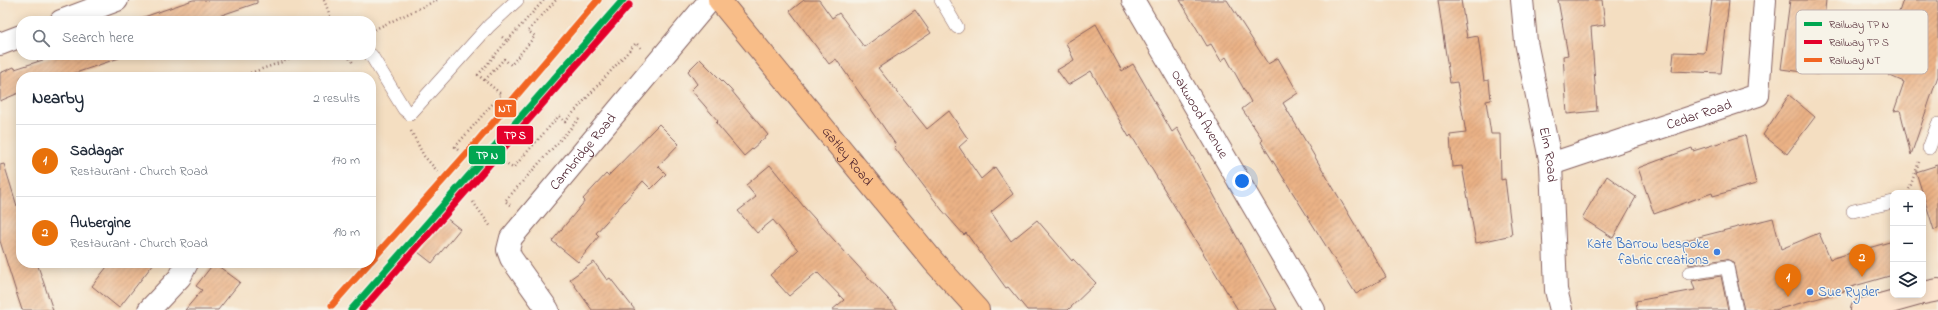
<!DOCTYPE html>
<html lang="en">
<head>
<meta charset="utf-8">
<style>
  :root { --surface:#fff; --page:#f6f6f7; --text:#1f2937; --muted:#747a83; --line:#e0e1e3; --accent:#d1495b }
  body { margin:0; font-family:"Indie Flower",sans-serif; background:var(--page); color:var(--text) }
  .controls { position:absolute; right:12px; bottom:12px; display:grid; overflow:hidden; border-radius:8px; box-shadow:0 2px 10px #0003 }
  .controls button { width:36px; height:36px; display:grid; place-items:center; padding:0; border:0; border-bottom:1px solid var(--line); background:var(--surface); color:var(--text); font:20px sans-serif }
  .you { position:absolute; left:1242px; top:181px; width:14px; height:14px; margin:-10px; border:3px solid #fff; border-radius:50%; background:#1a73e8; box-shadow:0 0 0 6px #1a73e833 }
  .badge { display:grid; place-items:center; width:26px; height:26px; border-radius:50%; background:var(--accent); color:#fff; font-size:13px; font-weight:700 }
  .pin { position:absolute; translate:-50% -33px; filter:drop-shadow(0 1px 2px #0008) }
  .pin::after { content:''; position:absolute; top:21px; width:14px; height:12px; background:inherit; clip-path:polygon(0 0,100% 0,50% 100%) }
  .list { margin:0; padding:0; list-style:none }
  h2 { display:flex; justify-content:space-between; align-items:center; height:52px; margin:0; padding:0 16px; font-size:17px }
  h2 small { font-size:13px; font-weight:400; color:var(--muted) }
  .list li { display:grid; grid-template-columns:26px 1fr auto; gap:12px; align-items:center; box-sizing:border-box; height:72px; padding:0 16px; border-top:1px solid var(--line) }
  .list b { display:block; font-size:15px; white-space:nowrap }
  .list p { margin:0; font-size:13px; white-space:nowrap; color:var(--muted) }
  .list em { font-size:13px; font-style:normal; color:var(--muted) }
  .icon { flex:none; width:22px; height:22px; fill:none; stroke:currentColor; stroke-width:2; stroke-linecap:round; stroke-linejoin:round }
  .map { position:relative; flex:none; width:1938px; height:310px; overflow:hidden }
  .search { position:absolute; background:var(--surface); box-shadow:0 2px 10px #0003; left:16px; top:16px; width:360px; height:44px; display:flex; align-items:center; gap:10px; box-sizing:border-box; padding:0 14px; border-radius:16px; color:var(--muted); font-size:15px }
  .panel { position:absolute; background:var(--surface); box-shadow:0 2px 10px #0003; left:16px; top:72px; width:360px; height:196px; border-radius:16px }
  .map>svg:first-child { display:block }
  .building { fill:url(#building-hatch) }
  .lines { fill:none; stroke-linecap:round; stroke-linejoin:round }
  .lane-casing { stroke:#866260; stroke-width:14 }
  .street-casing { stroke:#866260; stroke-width:24 }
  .secondary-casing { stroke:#866260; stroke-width:24 }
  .primary-casing { stroke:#866260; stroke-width:24 }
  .path { stroke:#866260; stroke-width:2.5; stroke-dasharray:1 3; stroke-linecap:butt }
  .lane { stroke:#fff; stroke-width:13 }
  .street { stroke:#fff; stroke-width:22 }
  .secondary { stroke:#fce5cf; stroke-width:22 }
  .primary { stroke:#f8bd88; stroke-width:22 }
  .rail-1-casing { stroke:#f7f3e8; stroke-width:10 }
  .rail-2-casing { stroke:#f7f3e8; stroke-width:10 }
  .rail-3-casing { stroke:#f7f3e8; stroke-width:10 }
  .rail-1 { stroke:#00a651; stroke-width:7 }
  .rail-2 { stroke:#e4002b; stroke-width:7 }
  .rail-3 { stroke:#f26522; stroke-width:7 }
  .shop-dot { fill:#3f7fe0; stroke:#f7f3e8; stroke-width:1.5 }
  .labels { text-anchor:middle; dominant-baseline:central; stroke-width:3; stroke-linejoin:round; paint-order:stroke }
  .street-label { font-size:14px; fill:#4a1f2b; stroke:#f7f3e8 }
  .shop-label { font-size:14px; fill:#366cbe; stroke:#f7f3e8; text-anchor:end }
  .key { fill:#f7f3e8; stroke:#c3b3af; stroke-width:1 }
  .key-label { font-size:11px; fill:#4a1f2b }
  .line-badge { stroke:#f7f3e8; stroke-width:1.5 }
  .badge-label { font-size:11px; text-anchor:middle; font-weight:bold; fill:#fff }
</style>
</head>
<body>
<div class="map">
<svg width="1938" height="310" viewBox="0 0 1938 310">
  <defs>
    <pattern id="building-hatch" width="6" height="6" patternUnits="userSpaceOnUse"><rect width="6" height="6" fill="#ebb286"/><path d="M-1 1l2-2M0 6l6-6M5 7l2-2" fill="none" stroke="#c0906e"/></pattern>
  </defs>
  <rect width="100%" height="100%" fill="#f7f3e8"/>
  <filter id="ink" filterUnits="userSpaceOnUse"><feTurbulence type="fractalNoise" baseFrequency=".025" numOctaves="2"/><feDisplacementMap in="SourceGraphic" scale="8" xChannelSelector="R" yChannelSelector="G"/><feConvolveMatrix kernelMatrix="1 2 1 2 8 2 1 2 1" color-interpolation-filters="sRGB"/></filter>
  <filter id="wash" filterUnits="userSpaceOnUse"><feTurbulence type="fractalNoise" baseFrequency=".012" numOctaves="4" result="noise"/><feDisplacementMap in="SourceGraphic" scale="16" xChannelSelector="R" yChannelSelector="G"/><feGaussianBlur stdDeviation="0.9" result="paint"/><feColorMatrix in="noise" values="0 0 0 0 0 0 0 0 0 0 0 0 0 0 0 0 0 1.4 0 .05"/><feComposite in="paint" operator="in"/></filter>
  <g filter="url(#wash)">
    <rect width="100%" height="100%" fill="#f4dec1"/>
    <g id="blocks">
      <!-- building -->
      <g class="building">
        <path d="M193,0H257V3L204,21H141V18Z"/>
        <path d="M804,0H819L832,18L839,13L864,47L915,10L931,33L878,68L927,129L949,111L968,139L959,147L981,179L995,167L1013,194L991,212L1011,241L1037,220L1072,261L1073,259L1096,283L1068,310H1027L1008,287L1006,288L966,233L964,235L942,210L894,147L896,145L836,59L829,64L790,11Z"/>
        <path d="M1180,0H1227L1268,64L1278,58L1298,93L1283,103L1386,277L1356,294L1261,142L1263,140L1242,109L1251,102L1226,57L1221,61L1211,44L1207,46Z"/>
        <path d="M1438,0H1461L1467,38L1478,36L1484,81L1489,80L1491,100L1486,101L1491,134H1500L1501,180L1505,179L1512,235L1476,243L1462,166L1452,167L1450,135L1466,133L1457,82L1450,83Z"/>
        <path d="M1558,0H1602L1605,25L1591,27L1597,111L1567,114L1563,56L1568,55Z"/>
        <path d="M1712,0H1729L1721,73L1672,71L1674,52L1705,53Z"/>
        <path d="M1790,0H1826L1818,74L1781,69Z"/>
        <path d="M1903,0H1938V76L1911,155L1900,110L1894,111L1904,82L1888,75L1899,51L1892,48L1901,24L1896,21Z"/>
        <path d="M1096,24L1122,71L1133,64L1172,132L1177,128L1277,310H1238L1131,135L1129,137L1091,71L1068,85L1057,70L1074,60L1066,43Z"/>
        <path d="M58,55H119V58L64,77H21V92L0,101V73L14,67L15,69Z"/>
        <path d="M700,59L731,90L768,135L744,156L716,123L718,121L691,90L697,84L688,71Z"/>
        <path d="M1789,95L1815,117L1787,154L1763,135Z"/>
        <path d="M659,124L679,144L658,166L666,174L651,189L643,181L596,233L599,236L578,262L552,241L585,201L583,199L606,174L608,176Z"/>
        <path d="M1745,135L1756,184L1713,196L1712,193L1654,214L1638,168L1692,148L1693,151Z"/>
        <path d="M4,164L17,206L21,205V263H37L53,310H22L17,295L0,241V165Z"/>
        <path d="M770,165L804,207L898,310H832L844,300L817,272L789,296L770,275L798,250L773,220L757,233L738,211L756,197L746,185Z"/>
        <path d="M1938,165V229L1934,230L1916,172Z"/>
        <path d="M1607,176L1636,197L1613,238L1582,218Z"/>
        <path d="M446,218L460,229L432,263L418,252Z"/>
        <path d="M1773,218L1781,249L1819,233L1830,259L1893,241V275L1844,289L1845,291L1775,310H1744L1733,262L1726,259L1689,265L1683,241Z"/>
        <path d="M594,262L607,280L610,278L635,310H592L570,279Z"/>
        <path d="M110,263H154L119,308L92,286Z"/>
        <path d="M214,263L240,282L218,310H185L202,290L196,286Z"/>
        <path d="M1721,276L1728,310H1637L1636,301L1695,290L1692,281Z"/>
      </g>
    </g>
  </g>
  <g filter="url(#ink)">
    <use href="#blocks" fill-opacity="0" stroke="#866260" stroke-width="1"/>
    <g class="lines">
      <defs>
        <g id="lane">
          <path d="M941,0L957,27"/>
          <path d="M371,55L404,109L410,114L489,26L517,0"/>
          <path d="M1929,148L1938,124"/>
          <path d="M1853,211L1893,202"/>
          <path d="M1689,273L1727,267L1736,310"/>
        </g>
        <g id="street">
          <path id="s1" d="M1133,0L1314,310"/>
          <path id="s2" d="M1522,0L1526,42L1551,164L1556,290L1561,310"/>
          <path d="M61,21L117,0"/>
          <path d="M0,44L21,36"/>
          <path id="s3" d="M1551,164L1758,95L1765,0"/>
          <path d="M149,310L180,277L187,263"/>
          <path id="s4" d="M548,310L511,258L508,250L511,238L710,0"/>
        </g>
        <g id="secondary">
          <path d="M1923,293L1938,290"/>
          <path d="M1862,310L1916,295"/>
        </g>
        <g id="primary">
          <path id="s5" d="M719,0L934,262L978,310"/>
        </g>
      </defs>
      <!-- lane casing -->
      <use href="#lane" class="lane-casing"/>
      <!-- street casing -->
      <use href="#street" class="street-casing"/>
      <!-- secondary casing -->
      <use href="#secondary" class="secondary-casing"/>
      <!-- primary casing -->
      <use href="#primary" class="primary-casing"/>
      <!-- path -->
      <g class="path">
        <path d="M324,0L332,21"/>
        <path d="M371,31L437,0"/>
        <path d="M502,37L507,41L544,0"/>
        <path d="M347,55L354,64"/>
        <path d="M239,77L302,55"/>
        <path d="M485,80L504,59L511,65L535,36L528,31L556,0"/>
        <path d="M411,131L424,156L439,173"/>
        <path d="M458,150L455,147L501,94L478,75L507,41"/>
        <path d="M504,163L513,168L559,116L565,122L636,43L642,49"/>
        <path d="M1908,193L1919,162"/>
        <path d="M473,202L491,227"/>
        <path d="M510,205L505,201L579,119"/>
      </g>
      <!-- lane -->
      <use href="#lane" class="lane"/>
      <!-- street -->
      <use href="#street" class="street"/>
      <!-- secondary -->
      <use href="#secondary" class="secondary"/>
      <!-- primary -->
      <use href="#primary" class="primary"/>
      <defs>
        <path id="rail-1" d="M351,310L623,0"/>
        <path id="rail-2" d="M362,310L629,5"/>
        <g id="rail-3">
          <path d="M371,261L468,152L598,0"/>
          <path d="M332,305L369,263"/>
        </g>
      </defs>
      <!-- rail-1 casing -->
      <use href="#rail-1" class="rail-1-casing"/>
      <!-- rail-2 casing -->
      <use href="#rail-2" class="rail-2-casing"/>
      <!-- rail-3 casing -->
      <use href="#rail-3" class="rail-3-casing"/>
      <!-- rail-1 -->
      <use href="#rail-1" class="rail-1"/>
      <!-- rail-2 -->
      <use href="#rail-2" class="rail-2"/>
      <!-- rail-3 -->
      <use href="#rail-3" class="rail-3"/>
    </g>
  </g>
  <!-- markers -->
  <g class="shop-dot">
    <circle cx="1717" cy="252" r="4"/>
    <circle cx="1810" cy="292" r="4"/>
  </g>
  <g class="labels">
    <!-- street labels -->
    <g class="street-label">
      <text stroke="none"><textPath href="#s1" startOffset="132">Oakwood Avenue</textPath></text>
      <text stroke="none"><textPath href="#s3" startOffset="156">Cedar Road</textPath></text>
      <text stroke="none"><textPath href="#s4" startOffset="197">Cambridge Road</textPath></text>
      <text stroke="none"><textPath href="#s2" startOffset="157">Elm Road</textPath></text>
      <text stroke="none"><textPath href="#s5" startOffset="202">Gatley Road</textPath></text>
    </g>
    <!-- shop labels -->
    <g class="shop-label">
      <text x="1709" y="244">Kate Barrow bespoke<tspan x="1709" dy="16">fabric creations</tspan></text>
      <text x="1818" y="292" text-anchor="start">Sue Ryder</text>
    </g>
  </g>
  <!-- legend -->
  <rect x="1796" y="10" width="132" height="64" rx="6" class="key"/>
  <rect x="1804" y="22" width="18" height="4" fill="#00a651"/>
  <rect x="1804" y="40" width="18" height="4" fill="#e4002b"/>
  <rect x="1804" y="58" width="18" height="4" fill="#f26522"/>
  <g class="key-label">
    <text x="1829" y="28">Railway TP N</text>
    <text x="1829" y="46">Railway TP S</text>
    <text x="1829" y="64">Railway NT</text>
  </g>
  <g class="line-badge">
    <rect x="494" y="99" width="23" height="19" rx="4" fill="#f26522"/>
    <rect x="496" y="125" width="38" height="20" rx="4" fill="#e4002b"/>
    <rect x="468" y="145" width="38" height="20" rx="4" fill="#00a651"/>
  </g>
  <g class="badge-label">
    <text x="505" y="112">NT</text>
    <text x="515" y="139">TP S</text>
    <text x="487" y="159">TP N</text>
  </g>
</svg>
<div class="controls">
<button>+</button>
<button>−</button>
<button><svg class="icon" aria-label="layers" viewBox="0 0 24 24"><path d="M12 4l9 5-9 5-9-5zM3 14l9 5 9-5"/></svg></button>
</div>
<div class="you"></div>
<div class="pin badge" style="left:1788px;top:297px;background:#e8710a">1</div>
<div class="pin badge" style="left:1862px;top:277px;background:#e8710a">2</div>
<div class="search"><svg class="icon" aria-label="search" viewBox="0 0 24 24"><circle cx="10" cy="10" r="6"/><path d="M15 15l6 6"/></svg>Search here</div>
<section class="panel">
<h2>Nearby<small>2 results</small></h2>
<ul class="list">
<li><span class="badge" style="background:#e8710a">1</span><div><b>Sadagar</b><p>Restaurant · Church Road</p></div><em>170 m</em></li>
<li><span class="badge" style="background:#e8710a">2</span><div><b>Aubergine</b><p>Restaurant · Church Road</p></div><em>190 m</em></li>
</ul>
</section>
</div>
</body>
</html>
